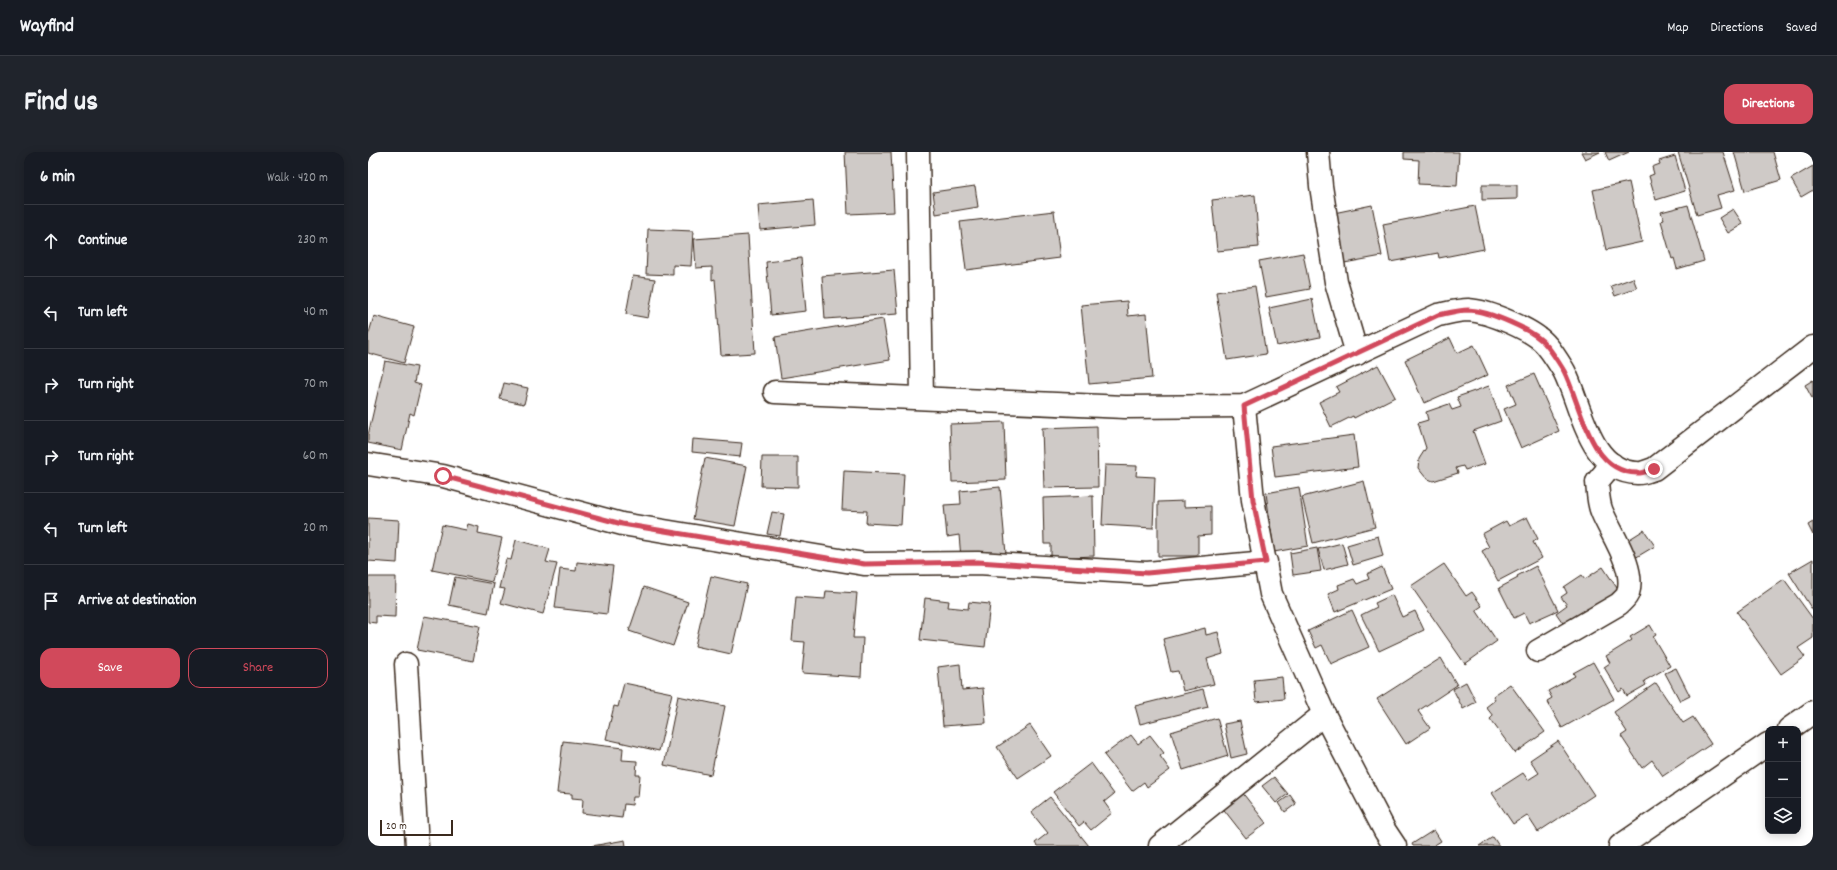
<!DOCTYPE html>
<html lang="en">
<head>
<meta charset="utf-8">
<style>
  :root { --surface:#171b24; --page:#20242c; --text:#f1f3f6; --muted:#9ea1a6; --line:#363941; --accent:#d1495b }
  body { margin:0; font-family:Dekko,sans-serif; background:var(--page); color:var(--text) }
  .controls { position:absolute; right:12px; bottom:12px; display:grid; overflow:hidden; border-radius:8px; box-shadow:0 2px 10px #0003 }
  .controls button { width:36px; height:36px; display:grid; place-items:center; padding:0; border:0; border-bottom:1px solid var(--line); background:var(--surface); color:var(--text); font:20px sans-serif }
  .scale { position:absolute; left:12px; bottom:10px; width:73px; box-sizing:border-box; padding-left:4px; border:2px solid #3b2a1e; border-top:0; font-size:11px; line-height:14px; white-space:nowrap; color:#3b2a1e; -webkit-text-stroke:3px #fff; paint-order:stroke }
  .stop { position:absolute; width:12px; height:12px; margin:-9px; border:3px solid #d1495b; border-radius:50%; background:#fff }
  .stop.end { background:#d1495b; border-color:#fff; box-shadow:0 1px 4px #0008 }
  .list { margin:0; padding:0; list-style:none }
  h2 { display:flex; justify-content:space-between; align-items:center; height:52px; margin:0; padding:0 16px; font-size:17px }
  h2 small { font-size:13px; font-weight:400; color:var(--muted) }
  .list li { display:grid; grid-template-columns:26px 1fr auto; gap:12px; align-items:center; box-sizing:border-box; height:72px; padding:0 16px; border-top:1px solid var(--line) }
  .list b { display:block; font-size:15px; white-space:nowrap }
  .list em { font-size:13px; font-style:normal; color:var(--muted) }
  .actions { display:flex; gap:8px; padding:12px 16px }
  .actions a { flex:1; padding:9px 0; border:1px solid var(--accent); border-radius:12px; text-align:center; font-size:14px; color:var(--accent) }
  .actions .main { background:var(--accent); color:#fff }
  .icon { flex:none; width:22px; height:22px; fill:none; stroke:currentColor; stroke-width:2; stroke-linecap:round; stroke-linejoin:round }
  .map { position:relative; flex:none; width:1445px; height:694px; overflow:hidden; border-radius:12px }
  header { display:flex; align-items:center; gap:24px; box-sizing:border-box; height:56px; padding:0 20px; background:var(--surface); border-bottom:1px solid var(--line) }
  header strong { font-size:19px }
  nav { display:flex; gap:22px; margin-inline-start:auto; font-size:14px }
  .intro { display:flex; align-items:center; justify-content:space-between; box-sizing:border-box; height:96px; padding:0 24px }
  h1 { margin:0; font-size:28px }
  .button { padding:10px 18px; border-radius:12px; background:var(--accent); color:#fff; font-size:14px; font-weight:700 }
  main { display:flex; gap:24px; padding:0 24px }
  aside { flex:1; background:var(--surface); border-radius:12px; box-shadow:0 2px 10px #0003 }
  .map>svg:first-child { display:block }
  .building { fill:#cfcac7; stroke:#3b2a1e }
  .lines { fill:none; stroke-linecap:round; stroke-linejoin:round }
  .street-casing { stroke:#3b2a1e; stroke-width:25 }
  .street { stroke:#fff; stroke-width:22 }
  .route { stroke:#d1495b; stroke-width:5 }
</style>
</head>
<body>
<header>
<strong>Wayfind</strong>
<nav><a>Map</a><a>Directions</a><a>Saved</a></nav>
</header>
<div class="intro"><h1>Find us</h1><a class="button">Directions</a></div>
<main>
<aside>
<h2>6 min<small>Walk · 420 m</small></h2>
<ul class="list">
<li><svg class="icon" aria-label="ahead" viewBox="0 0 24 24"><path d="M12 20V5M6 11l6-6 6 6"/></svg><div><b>Continue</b></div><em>230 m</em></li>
<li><svg class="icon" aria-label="left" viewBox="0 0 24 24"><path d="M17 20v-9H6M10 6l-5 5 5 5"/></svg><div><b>Turn left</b></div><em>40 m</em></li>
<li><svg class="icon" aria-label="right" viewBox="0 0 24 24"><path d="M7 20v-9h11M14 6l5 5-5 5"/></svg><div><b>Turn right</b></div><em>70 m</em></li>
<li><svg class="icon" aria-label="right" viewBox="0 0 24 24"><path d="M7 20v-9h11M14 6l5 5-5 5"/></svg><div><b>Turn right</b></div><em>60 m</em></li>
<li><svg class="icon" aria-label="left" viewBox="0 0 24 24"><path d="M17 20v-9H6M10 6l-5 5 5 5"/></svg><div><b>Turn left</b></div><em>20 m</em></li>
<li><svg class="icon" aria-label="arrive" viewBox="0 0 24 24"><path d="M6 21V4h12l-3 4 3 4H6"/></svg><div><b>Arrive at destination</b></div></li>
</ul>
<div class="actions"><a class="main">Save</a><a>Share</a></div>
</aside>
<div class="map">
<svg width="1445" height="694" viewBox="0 0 1445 694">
  <rect width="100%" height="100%" fill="#fff"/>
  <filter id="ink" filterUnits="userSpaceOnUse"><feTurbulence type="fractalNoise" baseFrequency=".025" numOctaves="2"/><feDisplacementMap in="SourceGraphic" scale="8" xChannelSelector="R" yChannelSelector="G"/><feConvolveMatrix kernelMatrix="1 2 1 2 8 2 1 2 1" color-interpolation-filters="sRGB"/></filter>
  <g filter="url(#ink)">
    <!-- building -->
    <g class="building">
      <path d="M477,0H523L526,60L480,62Z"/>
      <path d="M1036,0H1091L1089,34L1050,32L1051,8L1036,7Z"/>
      <path d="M1213,0H1232L1217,7Z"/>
      <path d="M1237,0H1261L1241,9Z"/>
      <path d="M1310,0H1355L1367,38L1349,43L1353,56L1329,63Z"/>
      <path d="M1366,0H1405L1413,28L1377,39Z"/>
      <path d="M1307,4L1317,39L1288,48L1281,24L1286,22L1284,15L1292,12L1291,9Z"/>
      <path d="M1445,14V38L1433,45L1423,27Z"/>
      <path d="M1261,30L1274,90L1238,98L1225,38Z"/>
      <path d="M1114,33H1149V47L1114,48Z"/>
      <path d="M607,34L610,55L568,62L565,40Z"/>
      <path d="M887,43L891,95L849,99L844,48Z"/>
      <path d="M445,48L447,73L392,78L390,53Z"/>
      <path d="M1004,53L1014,104L971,112L961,62Z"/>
      <path d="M1320,53L1336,109L1309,117L1306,106L1304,107L1293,69L1296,68L1293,60Z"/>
      <path d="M1107,54L1116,97L1071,106L1070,101L1022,110L1015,72Z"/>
      <path d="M1365,57L1375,72L1360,81L1351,66Z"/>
      <path d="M686,59L692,106L598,118L592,70Z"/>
      <path d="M280,77L325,79L323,114L305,113V123L278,122Z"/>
      <path d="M380,83L387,201L353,203L347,127L344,128V115L328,116L326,87Z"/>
      <path d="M935,101L942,137L898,145L891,109Z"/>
      <path d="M433,106L438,159L403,163L398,110Z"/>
      <path d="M526,118L530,162L457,167L454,124Z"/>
      <path d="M265,124L287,127L280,166L258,162Z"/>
      <path d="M1265,126L1269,136L1247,144L1243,134Z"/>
      <path d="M887,134L898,202L859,208L848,140Z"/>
      <path d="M944,147L952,185L909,194L901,156Z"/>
      <path d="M759,149L760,164L778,162L784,226L721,232L713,153Z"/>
      <path d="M6,164L46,175L36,211L0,201V184Z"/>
      <path d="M515,167L522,208L413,226L407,185Z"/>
      <path d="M1082,186L1089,201L1106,193L1120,223L1056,251L1037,208Z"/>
      <path d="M17,209L49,215L46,231L53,233L46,263L42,261L34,298L0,291V283Z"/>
      <path d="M1010,213L1027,245L986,266L985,264L963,275L951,250L971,240L968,235Z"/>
      <path d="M1166,222L1191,279L1153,296L1136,257L1148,252L1140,233Z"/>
      <path d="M1445,228V248L1437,233Z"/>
      <path d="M136,231L160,236L156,252L132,247Z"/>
      <path d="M1121,234L1133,269L1105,279L1117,312L1097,318L1095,314L1088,316L1090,321L1065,329L1058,326L1050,316L1051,307L1058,296L1050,271L1060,268L1058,260L1081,252L1084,258L1093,255L1089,245Z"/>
      <path d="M636,270L638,328L584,330L582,272Z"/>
      <path d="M729,274L730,335L676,336L674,276Z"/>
      <path d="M986,283L990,315L907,325L903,294Z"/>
      <path d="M325,287L374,291L372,305L324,300Z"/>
      <path d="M394,305H430V335L393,334Z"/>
      <path d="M337,306L379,314L367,374L325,367Z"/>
      <path d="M737,313L769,314L768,324L787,325L785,376L734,373Z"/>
      <path d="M476,319L536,322L533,373L498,371L499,359L474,358Z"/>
      <path d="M996,329L1007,375L945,391L934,345Z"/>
      <path d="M632,335L638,402L593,406L591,383L579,385L576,353L593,352L592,339Z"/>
      <path d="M931,335L940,394L906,400L898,341Z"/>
      <path d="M725,344L726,404L683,406V392H676L675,346Z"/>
      <path d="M816,349V355L843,354V383L830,384V404H790V350Z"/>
      <path d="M404,360L416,362L412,384L399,382Z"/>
      <path d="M1159,365L1170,387L1165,390L1174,406L1130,429L1114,399L1121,395L1114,382L1138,369L1141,374Z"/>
      <path d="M0,366L31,368L29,411L0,409Z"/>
      <path d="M1445,370V383L1440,373Z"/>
      <path d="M100,372L111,375L110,381L134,386L124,430L64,418L74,373L98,378Z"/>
      <path d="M1276,378L1287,394L1267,406L1257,390Z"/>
      <path d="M1010,384L1015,404L985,413L979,393Z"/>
      <path d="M148,388L182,397L178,410L189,412L175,462L133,451L137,437L131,436L138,407L143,408Z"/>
      <path d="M974,391L980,412L956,418L950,397Z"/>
      <path d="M949,396L953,419L925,423L922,401Z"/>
      <path d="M1445,407V459L1421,421Z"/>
      <path d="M209,410L245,414L239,462L187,456L192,417L208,419Z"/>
      <path d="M1076,412L1098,444L1104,440L1114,454L1108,458L1129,489L1097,512L1043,434Z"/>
      <path d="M1168,414L1190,458L1161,471L1156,461L1146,466L1131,436L1150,426L1149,424Z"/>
      <path d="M1014,415L1023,437L967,460L960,442L971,437L970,433L986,427L989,432L1001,427L999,422Z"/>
      <path d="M1235,415L1251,439L1197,474L1188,461L1199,453L1193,445L1199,441L1196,435L1214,423L1217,427Z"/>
      <path d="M343,424L379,432L363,502L327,494Z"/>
      <path d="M0,425H28L27,465L8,464V471L0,470Z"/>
      <path d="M87,425L126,432L120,461L81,453Z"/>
      <path d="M1416,427L1445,467V486L1430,496L1437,505L1413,522L1369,460Z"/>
      <path d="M276,435L320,450L305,494L261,479Z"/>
      <path d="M458,439L489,441L485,486H495L493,525L434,521L437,490L424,489L428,445L457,447Z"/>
      <path d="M1024,443L1034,465L1047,459L1056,478L1011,499L993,463L1009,455L1007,451Z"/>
      <path d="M557,446L581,449L580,455L600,457L601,450L622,452L617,495L552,488Z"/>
      <path d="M984,458L1001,495L963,512L954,493L948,496L940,479Z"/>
      <path d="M56,464L112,474L105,509L49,498Z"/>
      <path d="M1282,473L1288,483L1285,485L1302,514L1276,529L1278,533L1259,544L1255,537L1251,540L1236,515L1242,511L1238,504L1264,488L1262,485Z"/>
      <path d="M837,476L838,483L850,480L855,502L839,507L846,532L815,539L810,519L803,520L795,487Z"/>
      <path d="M1073,506L1089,533L1050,559L1062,576L1038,592L1009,547Z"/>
      <path d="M1225,510L1246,547L1194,576L1179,549L1184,546L1180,539L1207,524L1205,521Z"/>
      <path d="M592,512L594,538L615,536L618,571L575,574L570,515Z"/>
      <path d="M1308,516L1322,544L1312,549L1297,521Z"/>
      <path d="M914,525L916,547L888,550L886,528Z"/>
      <path d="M1098,530L1108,550L1095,557L1085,537Z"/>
      <path d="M256,531L304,541L291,599L238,587L246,554L250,555Z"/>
      <path d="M1288,531L1315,571L1325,565L1343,592L1295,624L1284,608L1274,616L1253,584L1259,580L1246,560Z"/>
      <path d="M1142,532L1177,580L1147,601L1122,567L1125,564L1118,555L1127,548L1125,544Z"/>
      <path d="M835,537L840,555L772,572L767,554Z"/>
      <path d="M310,544L357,554L343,623L296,613Z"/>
      <path d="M849,566L860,604L815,618L803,580Z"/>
      <path d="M872,569L879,602L863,606L856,572Z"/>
      <path d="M662,573L683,604L650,626L629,595Z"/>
      <path d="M763,583L770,592L782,583L796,601L792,604L802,618L779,635L776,630L764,639L736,603Z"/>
      <path d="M195,589L255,596L254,608L269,609L268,623H272L270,645H265L264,653L256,652L254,666L214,661L215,647L204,646V642L189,641Z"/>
      <path d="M1190,589L1226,643L1170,680L1159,663L1145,672L1124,641L1155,621L1160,628L1171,621L1162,608Z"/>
      <path d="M723,611L746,642L736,650L744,661L723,678L716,670L711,674L685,640Z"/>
      <path d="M906,625L920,642L908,651L894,634Z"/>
      <path d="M873,639L898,671L878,686L853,654Z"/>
      <path d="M922,643L928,652L917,660L911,651Z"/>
      <path d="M682,645L721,694H669L667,691L680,681L663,660Z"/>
      <path d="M1066,678L1073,689L1065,694H1045L1044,692Z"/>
      <path d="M1125,685L1131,694H1111Z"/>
      <path d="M257,688L258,694H224Z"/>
    </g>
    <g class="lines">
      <defs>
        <g id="street">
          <path d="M550,0L554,245"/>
          <path d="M950,0L953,34L968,130L989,202"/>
          <path d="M407,240L757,255L876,254L1070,163C1080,161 1091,158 1100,158C1120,159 1167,178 1179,194C1185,201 1191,211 1196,219C1213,252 1221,320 1269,321C1274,322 1281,318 1286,317L1445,195"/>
          <path d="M876,254L885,348L903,442L956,562L1017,679L1027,694"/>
          <path d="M0,312L75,324L254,372L496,412L610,411L779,421L898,410"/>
          <path d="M1170,499L1251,452C1254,449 1259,445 1260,441C1268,416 1243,382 1234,360C1230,351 1230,340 1229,330L1244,312"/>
          <path d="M38,512L49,694"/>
          <path d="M1421,577L1445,560"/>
          <path d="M792,694L956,562"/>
          <path d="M1252,694L1400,592"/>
        </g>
      </defs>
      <!-- street casing -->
      <use href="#street" class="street-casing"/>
      <!-- street -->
      <use href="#street" class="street"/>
    </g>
  </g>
  <g class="lines" filter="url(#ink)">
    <!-- route -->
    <path class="route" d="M75,324L254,372L496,412L610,410L779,421L898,410L885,348L876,254L1070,163C1080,161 1091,158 1100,158C1120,159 1167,178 1179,194C1185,201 1191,211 1196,219C1213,252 1221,320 1269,321C1274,322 1281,318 1286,317"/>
  </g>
</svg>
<div class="controls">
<button>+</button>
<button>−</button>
<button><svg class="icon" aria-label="layers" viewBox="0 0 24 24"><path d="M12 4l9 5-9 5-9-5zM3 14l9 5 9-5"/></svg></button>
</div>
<div class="scale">20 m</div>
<div class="stop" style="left:75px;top:324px"></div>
<div class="stop end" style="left:1286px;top:317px"></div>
</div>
</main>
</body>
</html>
